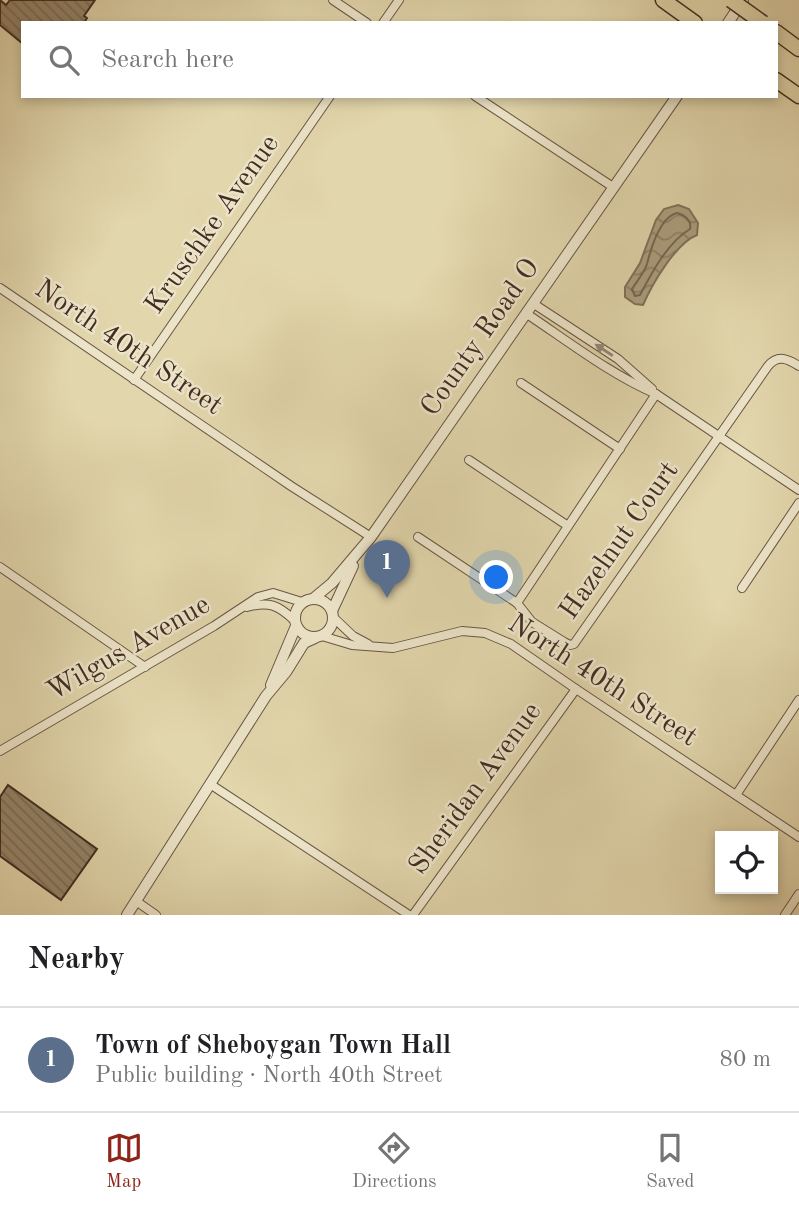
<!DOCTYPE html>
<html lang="en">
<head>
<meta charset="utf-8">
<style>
  :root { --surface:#fff; --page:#f6f6f6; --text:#202124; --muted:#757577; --line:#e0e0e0; --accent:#8f2418 }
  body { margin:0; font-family:"Old Standard TT",serif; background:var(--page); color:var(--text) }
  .controls { position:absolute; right:21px; bottom:21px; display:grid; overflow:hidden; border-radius:0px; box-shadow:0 4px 10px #0003 }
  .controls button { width:63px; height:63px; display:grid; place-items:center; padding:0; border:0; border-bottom:2px solid var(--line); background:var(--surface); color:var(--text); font:35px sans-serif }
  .you { position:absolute; left:497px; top:578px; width:24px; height:24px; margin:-18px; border:5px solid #fff; border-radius:50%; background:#1a73e8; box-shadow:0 0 0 10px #1a73e833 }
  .badge { display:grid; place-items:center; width:46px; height:46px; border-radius:50%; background:var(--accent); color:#fff; font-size:23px; font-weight:700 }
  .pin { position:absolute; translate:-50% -58px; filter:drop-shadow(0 2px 4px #0008) }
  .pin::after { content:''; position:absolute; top:37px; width:24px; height:21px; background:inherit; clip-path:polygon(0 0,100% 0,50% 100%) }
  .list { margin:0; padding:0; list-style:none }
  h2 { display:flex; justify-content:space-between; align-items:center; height:91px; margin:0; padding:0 28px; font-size:30px }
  h2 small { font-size:23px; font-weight:400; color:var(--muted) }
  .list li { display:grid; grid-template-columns:46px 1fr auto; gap:21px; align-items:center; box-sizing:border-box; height:105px; padding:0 28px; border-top:2px solid var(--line) }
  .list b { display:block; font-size:26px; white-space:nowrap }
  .list p { margin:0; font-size:23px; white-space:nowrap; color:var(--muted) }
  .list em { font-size:23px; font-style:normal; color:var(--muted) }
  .icon { flex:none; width:38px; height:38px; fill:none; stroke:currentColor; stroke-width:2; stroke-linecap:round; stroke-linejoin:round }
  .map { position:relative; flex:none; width:799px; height:915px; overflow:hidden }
  .search { position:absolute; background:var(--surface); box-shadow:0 4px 10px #0003; left:21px; right:21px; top:21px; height:77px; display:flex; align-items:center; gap:18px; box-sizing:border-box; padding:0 24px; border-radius:0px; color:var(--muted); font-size:26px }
  .sheet { height:196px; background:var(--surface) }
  nav { display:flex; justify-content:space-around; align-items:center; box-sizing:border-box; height:98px; border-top:2px solid var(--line); background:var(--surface); font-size:19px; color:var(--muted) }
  nav a { display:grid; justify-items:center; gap:4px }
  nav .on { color:var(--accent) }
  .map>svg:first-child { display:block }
  .water { fill:url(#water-waves); stroke:#817059; stroke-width:2 }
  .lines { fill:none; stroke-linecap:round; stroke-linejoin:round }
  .shore { stroke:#766550; stroke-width:2 }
  .building { fill:url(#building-back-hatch); stroke:#412d23; stroke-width:2 }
  .minor-casing { stroke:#695745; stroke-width:10 }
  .tertiary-casing { stroke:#695745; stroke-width:12 }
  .motorway-casing { stroke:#412d23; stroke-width:17 }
  .minor { stroke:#ece4c9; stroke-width:8 }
  .tertiary { stroke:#ece4c9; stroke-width:10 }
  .motorway { stroke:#e2d6ac; stroke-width:14 }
  .motorway-bridge-casing { stroke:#412d23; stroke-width:17; stroke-linecap:butt }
  .motorway-bridge { stroke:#e2d6ac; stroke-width:14 }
  .oneway { fill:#968876 }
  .labels { text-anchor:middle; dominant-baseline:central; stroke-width:5; stroke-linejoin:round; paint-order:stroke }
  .street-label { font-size:28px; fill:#412d23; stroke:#ece4c9 }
</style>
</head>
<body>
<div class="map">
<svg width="799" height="915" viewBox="0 0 799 915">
  <defs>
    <pattern id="water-waves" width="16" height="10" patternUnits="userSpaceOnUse" patternTransform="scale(1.75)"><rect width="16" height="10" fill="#ab9d7d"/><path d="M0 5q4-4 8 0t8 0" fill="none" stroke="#8d8066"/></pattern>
    <pattern id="building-back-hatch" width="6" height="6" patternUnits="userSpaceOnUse" patternTransform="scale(1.75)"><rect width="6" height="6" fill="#95856a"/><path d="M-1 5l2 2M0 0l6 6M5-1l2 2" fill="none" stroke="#7b6d57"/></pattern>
  </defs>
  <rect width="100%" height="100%" fill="#e2d6ac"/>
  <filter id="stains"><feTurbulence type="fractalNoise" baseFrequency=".00286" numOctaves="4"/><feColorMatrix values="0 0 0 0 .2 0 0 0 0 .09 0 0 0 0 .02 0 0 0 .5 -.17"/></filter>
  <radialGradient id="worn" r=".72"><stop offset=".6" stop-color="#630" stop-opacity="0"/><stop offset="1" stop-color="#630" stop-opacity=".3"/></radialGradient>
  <!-- water -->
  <path class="water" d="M678,205L689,209L698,223L697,235C676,243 652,284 643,305L635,304L625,297V287L640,263L656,220L664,209Z"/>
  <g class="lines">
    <!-- shore -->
    <path class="shore" d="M677,213C685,215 692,221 690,229C668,242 652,272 640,295L635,296L632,289C637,281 644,273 647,264C651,248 660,217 677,213Z"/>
  </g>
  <!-- building -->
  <g class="building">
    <path d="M0,0L6,5L10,0H95L84,16L87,18L84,23H23V44L0,25Z"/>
    <path d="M8,785L97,849L61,900L0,856V797Z"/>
  </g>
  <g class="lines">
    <defs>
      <g id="minor">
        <path d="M333,0L367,23"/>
        <path d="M383,23L399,0"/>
        <path d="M475,96L613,187"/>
        <path d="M0,288L291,486L371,537"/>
        <path d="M534,304L618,359L652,389"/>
        <path d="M527,314C569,342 610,374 656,394L799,490"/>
        <path d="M134,380L330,96"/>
        <path d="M521,383L620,449"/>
        <path d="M469,460L568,526"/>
        <path d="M418,537L517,603L532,622L564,642L570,645L574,644L768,366C778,354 788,359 799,366"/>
        <path d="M0,567L145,667"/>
        <path d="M742,588L799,503"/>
        <path d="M517,603L656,394"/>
        <path d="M247,607C269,601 278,605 294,620"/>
        <path d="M333,617L353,636L368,644"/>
        <path d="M322,636L352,645L393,648L462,631L485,633L511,644L576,689L799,837"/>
        <path d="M0,751L214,626L258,597L273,593L302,602"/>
        <path d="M210,784L409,915"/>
        <path d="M736,795L799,700"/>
        <path d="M136,901L156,915"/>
        <path d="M413,915L576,689"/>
        <path d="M785,915L799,894"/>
      </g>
      <g id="tertiary">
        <path d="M728,23L743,0"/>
        <path d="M314,598L332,583L371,537L677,96"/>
        <circle cx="314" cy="618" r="19"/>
        <path d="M332,611L353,566"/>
        <path d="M271,685L296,626"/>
        <path d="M127,915L266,696L286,672L304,643L315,638"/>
      </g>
      <g id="motorway">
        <path d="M663,0L695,23"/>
        <path d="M776,32L799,49"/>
        <path d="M776,80L799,96"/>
      </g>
    </defs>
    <!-- minor casing -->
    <use href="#minor" class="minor-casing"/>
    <!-- tertiary casing -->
    <use href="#tertiary" class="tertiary-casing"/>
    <!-- motorway casing -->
    <use href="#motorway" class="motorway-casing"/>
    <!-- minor -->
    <use href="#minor" class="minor"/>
    <!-- tertiary -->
    <use href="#tertiary" class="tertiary"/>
    <!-- motorway -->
    <use href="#motorway" class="motorway"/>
    <defs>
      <path id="motorway-bridge" d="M731,0L763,23"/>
    </defs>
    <!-- motorway-bridge casing -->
    <use href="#motorway-bridge" class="motorway-bridge-casing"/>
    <!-- motorway-bridge -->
    <use href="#motorway-bridge" class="motorway-bridge"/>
  </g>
  <!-- one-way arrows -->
  <defs><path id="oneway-solid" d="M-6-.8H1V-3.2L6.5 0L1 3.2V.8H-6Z" transform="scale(1.75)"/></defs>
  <use class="oneway" href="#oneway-solid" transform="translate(604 350) rotate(-147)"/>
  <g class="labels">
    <!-- street labels -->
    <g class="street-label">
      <text transform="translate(213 225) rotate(-55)">Kruschke Avenue</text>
      <text transform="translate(481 338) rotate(-55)">County Road O</text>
      <text transform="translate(128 348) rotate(34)">North 40th Street</text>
      <text transform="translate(620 541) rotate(-55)">Hazelnut Court</text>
      <text transform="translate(129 649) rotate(-30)">Wilgus Avenue</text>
      <text transform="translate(602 681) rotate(33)">North 40th Street</text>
      <text transform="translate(476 789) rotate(-54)">Sheridan Avenue</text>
    </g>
  </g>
  <rect width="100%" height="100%" filter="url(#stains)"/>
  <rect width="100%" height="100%" fill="url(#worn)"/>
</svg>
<div class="controls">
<button><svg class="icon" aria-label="locate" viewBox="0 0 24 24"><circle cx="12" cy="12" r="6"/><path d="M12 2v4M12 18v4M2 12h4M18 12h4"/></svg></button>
</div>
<div class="you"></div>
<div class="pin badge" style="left:387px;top:598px;background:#5c6f8a">1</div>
<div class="search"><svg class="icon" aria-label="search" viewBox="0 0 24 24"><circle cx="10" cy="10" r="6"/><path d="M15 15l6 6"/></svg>Search here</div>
</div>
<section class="sheet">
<h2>Nearby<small></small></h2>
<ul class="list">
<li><span class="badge" style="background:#5c6f8a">1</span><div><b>Town of Sheboygan Town Hall</b><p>Public building · North 40th Street</p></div><em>80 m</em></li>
</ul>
</section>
<nav>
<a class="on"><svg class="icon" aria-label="map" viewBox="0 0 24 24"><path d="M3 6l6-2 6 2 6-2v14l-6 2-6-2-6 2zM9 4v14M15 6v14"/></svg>Map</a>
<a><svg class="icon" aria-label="directions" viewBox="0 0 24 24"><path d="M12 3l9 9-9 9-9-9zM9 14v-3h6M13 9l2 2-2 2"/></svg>Directions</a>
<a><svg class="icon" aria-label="saved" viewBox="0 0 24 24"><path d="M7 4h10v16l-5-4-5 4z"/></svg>Saved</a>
</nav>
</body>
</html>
